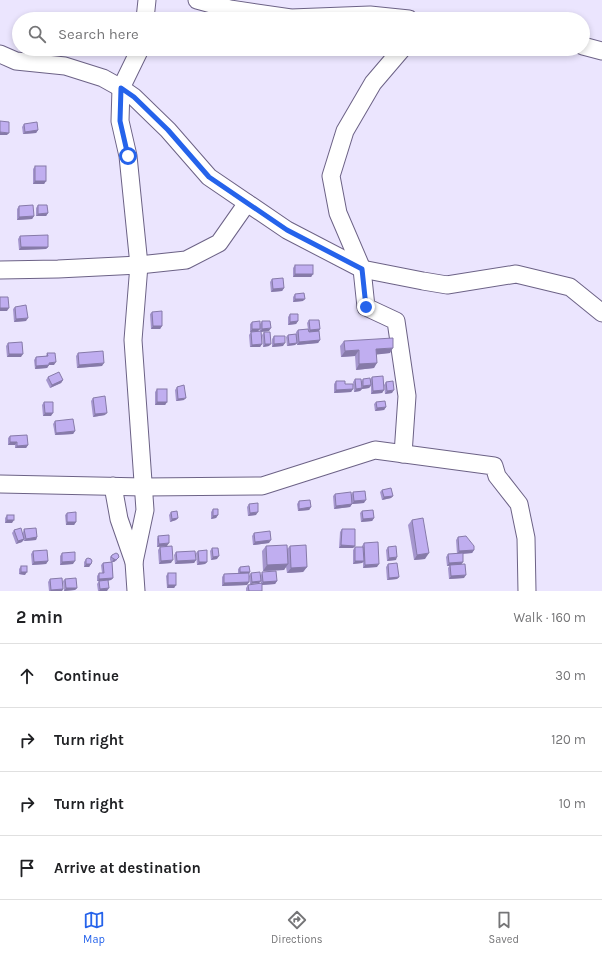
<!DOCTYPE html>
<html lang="en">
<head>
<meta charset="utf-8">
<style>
  :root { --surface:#fff; --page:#f6f6f6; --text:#202124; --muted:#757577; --line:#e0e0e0; --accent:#2563eb }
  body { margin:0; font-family:Karla,sans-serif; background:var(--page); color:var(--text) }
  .stop { position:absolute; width:12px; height:12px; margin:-9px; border:3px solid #2563eb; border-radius:50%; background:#fff }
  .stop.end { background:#2563eb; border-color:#fff; box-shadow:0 1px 4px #0008 }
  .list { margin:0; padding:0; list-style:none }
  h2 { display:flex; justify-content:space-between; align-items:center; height:52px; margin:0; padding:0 16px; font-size:17px }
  h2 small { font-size:13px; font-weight:400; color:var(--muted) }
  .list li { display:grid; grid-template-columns:26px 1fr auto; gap:12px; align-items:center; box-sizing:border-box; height:64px; padding:0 16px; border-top:1px solid var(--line) }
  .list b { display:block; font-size:15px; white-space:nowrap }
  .list em { font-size:13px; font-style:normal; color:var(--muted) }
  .icon { flex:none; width:22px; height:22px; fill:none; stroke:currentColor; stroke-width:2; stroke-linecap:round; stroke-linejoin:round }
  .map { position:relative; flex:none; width:602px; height:591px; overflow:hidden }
  .search { position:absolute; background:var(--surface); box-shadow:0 2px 6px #0003; left:12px; right:12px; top:12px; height:44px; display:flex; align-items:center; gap:10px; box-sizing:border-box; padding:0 14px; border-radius:22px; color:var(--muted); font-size:15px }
  .sheet { height:308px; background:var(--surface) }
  nav { display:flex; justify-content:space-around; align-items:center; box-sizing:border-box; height:56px; border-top:1px solid var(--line); background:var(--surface); font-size:11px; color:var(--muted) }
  nav a { display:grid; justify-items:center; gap:2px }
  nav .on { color:var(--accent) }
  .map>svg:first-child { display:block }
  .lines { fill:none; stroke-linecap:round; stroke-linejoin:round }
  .street-casing { stroke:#6c6286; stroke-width:19 }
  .street { stroke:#fff; stroke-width:17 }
  .wall { fill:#a596ce }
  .shaded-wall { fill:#867aa8 }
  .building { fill:#c0aef0; stroke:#867aa8 }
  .route { stroke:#2563eb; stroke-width:5 }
</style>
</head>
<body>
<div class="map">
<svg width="602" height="591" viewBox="0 0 602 591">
  <rect width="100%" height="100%" fill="#ebe5fe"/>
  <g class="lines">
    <defs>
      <g id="street">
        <path d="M197,0L230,9L291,18L370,15L409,19"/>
        <path d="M145,19L147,0"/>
        <path d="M583,46L602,51"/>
        <path d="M402,49L373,83L345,131L331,176L338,213L362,269L366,307L396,321L407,396L403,454"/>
        <path d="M0,54L16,61L65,66L103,78L121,88L134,97L168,130L209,177L287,230L362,269L423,281L447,285L516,274L570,287L602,313"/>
        <path d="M0,270L58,269L139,265L186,260L219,243L247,203"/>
        <path d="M0,484L144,487L262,486L375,450L494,466L497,476L519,504L526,538L527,591"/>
        <path d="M113,486L119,519L134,562L136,591"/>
        <path d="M134,562L145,510L133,340L139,265L128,156L120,121L121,88L140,49"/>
      </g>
    </defs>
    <!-- street casing -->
    <use href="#street" class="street-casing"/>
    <!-- street -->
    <use href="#street" class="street"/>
  </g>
  <!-- wall -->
  <g class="wall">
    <path d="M24,124L38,130L36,133L23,134L22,127Z"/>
    <path d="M35,166L46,181L44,184H33V169Z"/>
    <path d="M38,205L48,213L46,216H36V208Z"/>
    <path d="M19,206L34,216L32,219L17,220V209Z"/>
    <path d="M20,236L48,247L46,249L19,250L18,239Z"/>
    <path d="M295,265L313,274L311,277H293V268Z"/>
    <path d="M272,279L284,288L282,291L271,292L270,282Z"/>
    <path d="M295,294L303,301L293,302V297Z"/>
    <path d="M15,307L26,321L14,322L13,309Z"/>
    <path d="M152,312L162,326L160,329H151L150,314Z"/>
    <path d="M290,314L298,321L296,324L288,325V317Z"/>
    <path d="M309,320L320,329L319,332L320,340L318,343L297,345V343L295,345L287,346L286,337L288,335L296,334V332L298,330L308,329L307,323Z"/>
    <path d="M262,321L269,331L261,332L262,344L260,347H250L249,335L251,332H250V324L252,322L260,329L258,331H260V324Z"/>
    <path d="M264,332L269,346L263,347L262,335Z"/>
    <path d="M274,336L283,346L272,347V339Z"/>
    <path d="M344,341L390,353L377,354L374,368L356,370L355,356L341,357L340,346Z"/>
    <path d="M8,343L21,357H7L6,346Z"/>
    <path d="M47,353L54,365H49L47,368L35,369L34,360L36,357L46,356Z"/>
    <path d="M78,353L102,366L77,368L76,356Z"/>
    <path d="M48,377L63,380L61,383L50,388L46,380Z"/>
    <path d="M372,377L384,390L382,393L371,394V386L369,388L362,389L360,391L354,392L353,382L355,379L362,381L363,379L370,380Z"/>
    <path d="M336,381L345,384L353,389L351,392L334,393V384Z"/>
    <path d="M386,382L392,393L385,394L384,385Z"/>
    <path d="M177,387L184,400L176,401L175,390Z"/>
    <path d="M157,389L167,402L165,405H155V392Z"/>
    <path d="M93,398L105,415L93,417L91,401Z"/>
    <path d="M44,402L51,416H43L42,405Z"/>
    <path d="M376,402L386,407L384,410L375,411L374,404Z"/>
    <path d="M55,421L75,431L73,434L55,435L53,424Z"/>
    <path d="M10,436L28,445L26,448H15V445H8V438Z"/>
    <path d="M382,490L393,496L391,498L382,500L380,492Z"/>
    <path d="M353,492L364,503L352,504L350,507L334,509L333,496L335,494L351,495Z"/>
    <path d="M299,501L311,507L309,510L298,511L297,504Z"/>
    <path d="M249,504L256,515L248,516L247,507Z"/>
    <path d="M213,509L218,515L216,518L211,519V512Z"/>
    <path d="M362,511L374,518L372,521L361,522L360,513Z"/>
    <path d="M171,512L178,518L176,520L170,522L169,515Z"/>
    <path d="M67,513L76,522L74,525H66L65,515Z"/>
    <path d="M7,515L12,523H5V518Z"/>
    <path d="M412,520L425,559L414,560L408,525Z"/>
    <path d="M24,529L37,537L36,540L24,541L23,540L22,542L16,544L12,533L14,530L23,534V532Z"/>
    <path d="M342,529L355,546L353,548H339L340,532Z"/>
    <path d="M254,533L269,543L253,545L252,536Z"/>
    <path d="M158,536L167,546L157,547V539Z"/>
    <path d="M458,537L474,550L472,553L463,554L461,564L464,578L449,579L448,568L450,565L447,566L446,557L448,554H457L456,540Z"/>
    <path d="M364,543L377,567L363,568V562L362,563L353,564V550L355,547H362V546Z"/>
    <path d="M266,546L287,549L290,546L307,567L303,572L287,573L286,567L284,570L263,571L262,551Z"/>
    <path d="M160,547L171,563L159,564L158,550Z"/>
    <path d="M388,547L396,560L387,561L386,550Z"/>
    <path d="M212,548L217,559L211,560L210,551Z"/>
    <path d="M33,551L48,561L46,564L32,565L31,554Z"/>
    <path d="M198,551L207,562L205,564L197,565L196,553Z"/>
    <path d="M176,552L196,560L194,563L175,564L174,555Z"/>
    <path d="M62,553L73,564L60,565V556Z"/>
    <path d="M112,555L117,560L114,562H112L113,578L111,580L108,581L107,591H98L97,584L99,581H105H97V576L99,573H102L101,565L103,563L111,562L110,560V557Z"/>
    <path d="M86,559L91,564L89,567H84V562Z"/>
    <path d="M388,564L399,577L397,579L387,580L386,567Z"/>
    <path d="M21,566L25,575L19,574V569Z"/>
    <path d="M240,567L250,572L249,573V582L247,585L222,586V577L224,574L238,573V569Z"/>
    <path d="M262,572L277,581L275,584L262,585V591H246V588L248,585L261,583V581L259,583L250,584L249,576L251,573L261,575Z"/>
    <path d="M168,573L176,585L174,588H167L166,576Z"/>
    <path d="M50,579L63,589L62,591H49L48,582Z"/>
    <path d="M65,579L77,588L75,590L64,591L63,581Z"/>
  </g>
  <!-- shaded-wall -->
  <g class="shaded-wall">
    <path d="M38,130L36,133L23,134L25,132Z"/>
    <path d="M0,132L9,133L7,135H0Z"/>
    <path d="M35,181H46L44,184H33Z"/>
    <path d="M48,213L46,216H36L38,214Z"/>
    <path d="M34,216L32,219L17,220L19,217Z"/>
    <path d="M21,247H48L46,249L19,250Z"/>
    <path d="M295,274H313L311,277H293Z"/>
    <path d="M284,288L282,291L271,292L273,289Z"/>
    <path d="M295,299H305L303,301L293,302Z"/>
    <path d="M0,308H9L7,311H0Z"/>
    <path d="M28,318L26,321L14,322L16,319Z"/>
    <path d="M298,321L296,324L288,325L290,322Z"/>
    <path d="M153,326H162L160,329H151Z"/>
    <path d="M271,328L269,331L260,332L262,329Z"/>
    <path d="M252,329H260L258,331L250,332Z"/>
    <path d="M320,329L318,332L308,333L310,330Z"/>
    <path d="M320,340L318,343L297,345L299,342Z"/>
    <path d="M285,343L283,346L272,347L274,344Z"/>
    <path d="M297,343L295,345L287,346L289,344Z"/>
    <path d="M262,344L260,347H250L252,345Z"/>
    <path d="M265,344H271L269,346L263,347Z"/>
    <path d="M393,348L390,353L373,355L376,349Z"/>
    <path d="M359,350L355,356L341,357L345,351Z"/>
    <path d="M9,354H23L21,357H7Z"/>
    <path d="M56,362L54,365H49L47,368L35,369L36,366L49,363Z"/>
    <path d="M104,363L102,366L77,368L79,365Z"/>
    <path d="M377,363L374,368L356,370L359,364Z"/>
    <path d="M63,380L61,383L50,388L52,385Z"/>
    <path d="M371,385L369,388L362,389L360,391L354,392L356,389L362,388L363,386Z"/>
    <path d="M353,389L351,392L334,393L336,390Z"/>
    <path d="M384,390L382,393L371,394L373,391Z"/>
    <path d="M394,390L392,393L385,394L387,391Z"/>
    <path d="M186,398L184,400L176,401L178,399Z"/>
    <path d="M157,402H167L165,405H155Z"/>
    <path d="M386,407L384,410L375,411L377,408Z"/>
    <path d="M45,413H53L51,416H43Z"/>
    <path d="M107,413L105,415L93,417L95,414Z"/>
    <path d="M75,431L73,434L55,435L56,433Z"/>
    <path d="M10,442H17L15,445H8Z"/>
    <path d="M28,445L26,448H15L17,446Z"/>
    <path d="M393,496L391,498L382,500L384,497Z"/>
    <path d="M366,500L364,503L352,504L354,501Z"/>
    <path d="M352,504L350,507L334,509L336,506Z"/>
    <path d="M311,507L309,510L298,511L299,509Z"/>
    <path d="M258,512L256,515L248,516L250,513Z"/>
    <path d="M218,515L216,518L211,519L213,516Z"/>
    <path d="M178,518L176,520L170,522L172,519Z"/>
    <path d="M374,518L372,521L361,522L363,519Z"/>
    <path d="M7,520H14L12,523H5Z"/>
    <path d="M67,522H76L74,525H66Z"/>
    <path d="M37,537L36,540L24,541L26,539Z"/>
    <path d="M24,539L22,542L16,544L18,541Z"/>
    <path d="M271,540L269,543L253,545L255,542Z"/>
    <path d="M169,543L167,546L157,547L159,544Z"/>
    <path d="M341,545L355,546L353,548H339Z"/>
    <path d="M474,550L472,553L457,554L459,551Z"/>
    <path d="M429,553L425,559L414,560L417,555Z"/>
    <path d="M219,556L217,559L211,560L213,557Z"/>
    <path d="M119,557L114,562H112L114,559Z"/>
    <path d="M397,557L396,560L387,561L389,558Z"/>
    <path d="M173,560L171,563L159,564L161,561Z"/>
    <path d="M196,560L194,563L175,564L177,561Z"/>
    <path d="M48,561L46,564L32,565L34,562Z"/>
    <path d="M75,561L73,564L60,565L62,562Z"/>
    <path d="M355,561H364L362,563L353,564Z"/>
    <path d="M199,562H207L205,564L197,565Z"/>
    <path d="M463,562L461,565L447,566L449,563Z"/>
    <path d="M86,564H91L89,567H84Z"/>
    <path d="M288,564L284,570L263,571L267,565Z"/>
    <path d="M379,564L377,567L363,568L365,565Z"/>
    <path d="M307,567L303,572L287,573L291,568Z"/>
    <path d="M21,572H27L25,575L19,574Z"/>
    <path d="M240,572H250L248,574L238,575Z"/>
    <path d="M466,575L464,578L449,579L451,576Z"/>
    <path d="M399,577L397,579L387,580L389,578Z"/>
    <path d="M113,578L111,580L97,581L99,579Z"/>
    <path d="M261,581L259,583L250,584L252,582Z"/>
    <path d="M277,581L275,584L261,585L263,582Z"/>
    <path d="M249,582L247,585L222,586L224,583Z"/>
    <path d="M168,585H176L174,588H167Z"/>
    <path d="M66,588H77L75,590L64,591Z"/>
    <path d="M109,588L107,591H99L100,589Z"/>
    <path d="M63,589L62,591H50L51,590Z"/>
  </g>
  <!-- building -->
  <g class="building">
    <path d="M0,121L9,122V133L0,132Z"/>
    <path d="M37,122L38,130L25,132L24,124Z"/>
    <rect x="35" y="166" width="11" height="15"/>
    <path d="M33,205L34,216L19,217V206Z"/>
    <path d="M38,205H47L48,213L38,214Z"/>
    <path d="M48,235V247H21L20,236Z"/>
    <rect x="295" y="265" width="18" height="9"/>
    <path d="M283,278L284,288L273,289L272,279Z"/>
    <path d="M304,293L305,299H295V294Z"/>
    <path d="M0,297H8L9,308H0Z"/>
    <path d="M26,305L28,318L16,319L15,307Z"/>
    <path d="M162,311V326H153L152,312Z"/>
    <path d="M290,314H298V321L290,322Z"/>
    <path d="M309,320H319L320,329L310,330Z"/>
    <path d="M260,321V329H252V322Z"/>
    <path d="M262,321H270L271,328L262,329Z"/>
    <path d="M308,329L309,332L319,331L320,340L299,342L298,330Z"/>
    <path d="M261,331L262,344L252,345L251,332Z"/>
    <path d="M264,332H270L271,344H265Z"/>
    <path d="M296,334L297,343L289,344L288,335Z"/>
    <path d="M274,336H285V343L274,344Z"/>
    <path d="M393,338V348L376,349L377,363L359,364V350L345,351L344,341Z"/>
    <path d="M22,342L23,354H9L8,343Z"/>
    <path d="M103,351L104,363L79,365L78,353Z"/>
    <path d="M47,353H55L56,362L49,363V365L36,366V357L48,356Z"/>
    <path d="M59,372L63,380L52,385L48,377Z"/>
    <path d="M383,376L384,390L373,391L372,377Z"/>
    <path d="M370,378L371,385L363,386V379Z"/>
    <path d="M355,379H361L362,388L356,389Z"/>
    <path d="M336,381H345V384H353V389L336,390Z"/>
    <path d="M393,381L394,390L387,391L386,382Z"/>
    <path d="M184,385L186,398L178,399L177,387Z"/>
    <rect x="157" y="389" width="10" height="13"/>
    <path d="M105,396L107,413L95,414L93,398Z"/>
    <path d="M385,401L386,407L377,408L376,402Z"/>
    <path d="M44,402H53V413H45Z"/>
    <path d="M73,419L75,431L56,433L55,421Z"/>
    <path d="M27,435L28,445L17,446V442H10V436Z"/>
    <path d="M391,488L393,496L384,497L382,490Z"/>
    <path d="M365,491L366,500L354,501L353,492Z"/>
    <path d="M351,492L352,504L336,506L335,494Z"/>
    <path d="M310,500L311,507L299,509V501Z"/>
    <path d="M258,503V512L250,513L249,504Z"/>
    <path d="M213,509H218V515L213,516Z"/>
    <path d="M373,510L374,518L363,519L362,511Z"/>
    <path d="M177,511L178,518L172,519L171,512Z"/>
    <path d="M76,512V522H67V513Z"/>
    <rect x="7" y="515" width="7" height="5"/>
    <path d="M423,518L429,553L417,555L412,520Z"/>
    <path d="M21,528L24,539L18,541L14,530Z"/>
    <path d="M36,528L37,537L26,539L24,529Z"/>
    <path d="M342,529H355V546L341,545Z"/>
    <path d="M270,531L271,540L255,542L254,533Z"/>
    <path d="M169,535V543L159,544L158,536Z"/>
    <path d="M466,536L474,546V550L459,551L458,537Z"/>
    <path d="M378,542L379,564L365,565L364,543Z"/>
    <path d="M287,545L288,564L267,565L266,546Z"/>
    <path d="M306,545L307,567L291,568L290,546Z"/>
    <path d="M172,546L173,560L161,561L160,547Z"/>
    <path d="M396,546L397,557L389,558L388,547Z"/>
    <path d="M355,547H363L364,561H355Z"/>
    <path d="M212,548H218L219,556L213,557Z"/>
    <path d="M47,550L48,561L34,562L33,551Z"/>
    <path d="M207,550V562H199L198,551Z"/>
    <path d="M195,551L196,560L177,561L176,552Z"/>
    <path d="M75,552V561L62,562V553Z"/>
    <path d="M116,553L118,554L119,557L116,560L114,559L111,557L112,555Z"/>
    <path d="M463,553V562L449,563L448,554Z"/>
    <path d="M88,558L91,559L92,561L91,564H86V559Z"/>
    <path d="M112,562L113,578L99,579V573H104L103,563Z"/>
    <path d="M397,563L399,577L389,578L388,564Z"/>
    <path d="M465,564L466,575L451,576L450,565Z"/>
    <rect x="21" y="566" width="6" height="6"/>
    <path d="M249,566L250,572H240V567Z"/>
    <path d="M276,571L277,581L263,582L262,572Z"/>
    <path d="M260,572L261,581L252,582L251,573Z"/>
    <rect x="168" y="573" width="8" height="12"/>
    <path d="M249,573V582L224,583V574Z"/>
    <path d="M62,578L63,589L51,590L50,579Z"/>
    <path d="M76,578L77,588H66L65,579Z"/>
    <path d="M108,580L109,588L100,589L99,581Z"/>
    <path d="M262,583V591H249L248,585Z"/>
  </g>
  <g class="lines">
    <!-- route -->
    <path class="route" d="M128,156L120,121L121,88L134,97L168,130L209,177L287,230L362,269L366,307"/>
  </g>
</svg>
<div class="stop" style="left:128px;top:156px"></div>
<div class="stop end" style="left:366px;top:307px"></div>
<div class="search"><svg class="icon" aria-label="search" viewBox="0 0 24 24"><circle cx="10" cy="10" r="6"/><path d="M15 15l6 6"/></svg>Search here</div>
</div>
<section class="sheet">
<h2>2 min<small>Walk · 160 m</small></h2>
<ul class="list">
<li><svg class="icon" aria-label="ahead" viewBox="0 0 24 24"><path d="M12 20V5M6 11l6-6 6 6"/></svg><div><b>Continue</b></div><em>30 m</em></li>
<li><svg class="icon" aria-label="right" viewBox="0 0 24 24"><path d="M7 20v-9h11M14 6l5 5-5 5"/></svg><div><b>Turn right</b></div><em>120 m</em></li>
<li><svg class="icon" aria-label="right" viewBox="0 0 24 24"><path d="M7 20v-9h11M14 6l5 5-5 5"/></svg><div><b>Turn right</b></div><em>10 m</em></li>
<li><svg class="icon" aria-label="arrive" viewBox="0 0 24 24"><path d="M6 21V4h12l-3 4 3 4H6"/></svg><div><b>Arrive at destination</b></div></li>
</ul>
</section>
<nav>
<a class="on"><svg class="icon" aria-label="map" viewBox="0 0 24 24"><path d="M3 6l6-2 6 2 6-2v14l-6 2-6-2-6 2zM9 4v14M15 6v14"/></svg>Map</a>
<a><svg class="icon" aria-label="directions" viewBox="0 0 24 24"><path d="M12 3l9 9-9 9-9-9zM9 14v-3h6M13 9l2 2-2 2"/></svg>Directions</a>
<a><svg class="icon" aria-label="saved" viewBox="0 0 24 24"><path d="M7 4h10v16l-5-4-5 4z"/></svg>Saved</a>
</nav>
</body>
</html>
